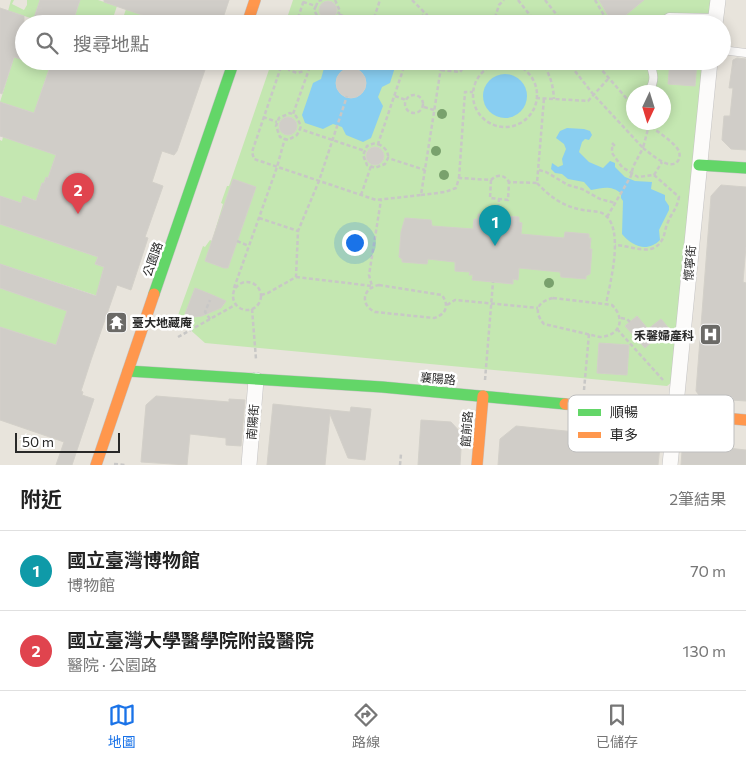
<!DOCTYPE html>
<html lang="zh-TW">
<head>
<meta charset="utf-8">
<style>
  :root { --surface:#fff; --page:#f6f6f6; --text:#222; --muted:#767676; --line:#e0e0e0; --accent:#1a73e8 }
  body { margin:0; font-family:Commissioner,"Noto Sans TC",sans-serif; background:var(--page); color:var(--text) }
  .compass { position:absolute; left:626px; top:85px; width:45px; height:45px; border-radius:50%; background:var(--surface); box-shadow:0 2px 12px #0003; rotate:184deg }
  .scale { position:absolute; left:15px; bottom:12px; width:105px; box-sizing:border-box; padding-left:5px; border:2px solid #282828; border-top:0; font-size:14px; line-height:18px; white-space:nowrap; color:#282828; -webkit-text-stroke:4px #fff; paint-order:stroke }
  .you { position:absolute; left:354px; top:242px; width:18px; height:18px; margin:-12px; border:4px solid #fff; border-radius:50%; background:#1a73e8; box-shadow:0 0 0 8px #1a73e833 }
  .badge { display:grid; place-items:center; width:32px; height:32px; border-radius:50%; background:var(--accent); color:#fff; font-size:16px; font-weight:700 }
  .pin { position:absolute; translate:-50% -41px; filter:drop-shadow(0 1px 2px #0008) }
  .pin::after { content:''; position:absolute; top:26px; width:18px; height:15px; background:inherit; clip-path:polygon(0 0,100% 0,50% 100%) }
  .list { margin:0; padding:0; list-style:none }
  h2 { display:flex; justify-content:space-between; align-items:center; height:65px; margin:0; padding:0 20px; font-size:21px }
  h2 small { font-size:16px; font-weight:400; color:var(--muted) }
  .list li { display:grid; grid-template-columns:32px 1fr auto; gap:15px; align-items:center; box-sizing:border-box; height:80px; padding:0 20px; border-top:1px solid var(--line) }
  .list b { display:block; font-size:19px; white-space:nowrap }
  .list p { margin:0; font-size:16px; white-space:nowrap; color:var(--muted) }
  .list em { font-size:16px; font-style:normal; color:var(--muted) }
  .icon { flex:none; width:28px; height:28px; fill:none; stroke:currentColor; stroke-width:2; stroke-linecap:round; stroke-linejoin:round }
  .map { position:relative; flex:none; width:746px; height:465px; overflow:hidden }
  .search { position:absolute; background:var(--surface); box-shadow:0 2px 12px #0003; left:15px; right:15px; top:15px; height:55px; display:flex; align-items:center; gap:12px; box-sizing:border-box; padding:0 18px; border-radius:28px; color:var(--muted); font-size:19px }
  .sheet { height:225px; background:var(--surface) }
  nav { display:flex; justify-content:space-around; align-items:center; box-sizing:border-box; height:70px; border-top:1px solid var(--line); background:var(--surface); font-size:14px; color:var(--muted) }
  nav a { display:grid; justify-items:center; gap:2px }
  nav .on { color:var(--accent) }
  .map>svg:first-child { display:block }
  .green { fill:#c4e7b1; fill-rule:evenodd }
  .water { fill:#89cef1 }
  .building { fill:#d0cdc8; stroke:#d3d0c9 }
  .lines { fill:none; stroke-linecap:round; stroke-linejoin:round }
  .lane-casing { stroke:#c4c3c3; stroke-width:9 }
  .street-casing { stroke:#c4c3c3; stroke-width:16 }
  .fast-casing { stroke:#c4c3c3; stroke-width:12 }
  .slow-casing { stroke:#c4c3c3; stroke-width:12 }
  .path { stroke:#c8c7c6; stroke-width:2.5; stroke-dasharray:4 2.5; stroke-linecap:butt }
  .lane { stroke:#fcfbfa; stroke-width:8 }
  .street { stroke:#fcfbfa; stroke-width:15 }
  .fast { stroke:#63d668; stroke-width:11 }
  .slow { stroke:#ff974d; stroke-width:11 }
  .tree { fill:#79a16d }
  .labels { text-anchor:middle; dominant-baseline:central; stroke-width:5; stroke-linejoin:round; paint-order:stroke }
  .street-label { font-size:12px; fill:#282828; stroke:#fff }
  .poi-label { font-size:12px; font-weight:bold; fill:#282828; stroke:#fff; text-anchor:start }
  .key { fill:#fff; stroke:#bebebe; stroke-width:1 }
  .key-label { font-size:14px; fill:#282828 }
</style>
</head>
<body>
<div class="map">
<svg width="746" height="465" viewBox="0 0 746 465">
  <rect width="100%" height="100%" fill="#e8e4dc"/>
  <!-- green -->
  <g class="green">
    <path d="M11,0H14L12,4L24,10L27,5V0H40L34,19L8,11Z"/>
    <path d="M80,0H98L117,6L111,24H72Z"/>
    <path d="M293,0H712L709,24H285Z"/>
    <path d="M126,9L150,11L145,24H121Z"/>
    <path d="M14,57L49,69L37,104L40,115L0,102Z"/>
    <path d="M272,61H706L672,382L667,386L205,343L177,318L203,246L205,247L210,240L212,241L223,204L221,203L227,186H229ZM634,92H664V122H634Z"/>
    <path d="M3,137L75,161L57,157L55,158L48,178H46L44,183H42L39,192L40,202L23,196L21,203L0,196V140L2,141Z"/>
    <path d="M0,224L98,257L95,264L104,267L97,293L105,295L104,298L0,264Z"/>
    <path d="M0,288L80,315L64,321L56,345L0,327Z"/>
  </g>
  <!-- water -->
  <g class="water">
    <path d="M322,61H397L390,83L382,87L378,97L383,106L371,138L363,142L346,135L342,127L333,124L323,129L305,123L302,115L313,83L321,79L324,68Z"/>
    <circle cx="505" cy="96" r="22"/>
    <path d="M567,128L584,129L590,131L592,135L589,140L585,139L582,142L579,152L589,162L603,168L610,161L615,163V167L625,177L635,181L652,182L651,189L665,195V200L669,206V210L659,230L660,240C647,253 632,246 622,234L623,201L621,198V193C610,185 603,188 591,190L584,182L568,179L562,174L555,173L551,169L552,163L558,167L563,165L562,159L566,149L564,144L556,138L560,131Z"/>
  </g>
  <!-- building -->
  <g class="building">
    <path d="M40,0H80L72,24H32Z"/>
    <path d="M104,0H229L221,24H192L171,17L169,24H145L148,17L104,2Z"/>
    <path d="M599,0H644L615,24H613Z"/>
    <circle cx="328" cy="10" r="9"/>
    <path d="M0,8L24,16V60L14,57L2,94L0,93Z"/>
    <path d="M737,58L746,59V150L731,149L722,140L724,116H730L733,88H729L733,60Z"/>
    <path d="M52,61H208L177,151L174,155L162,151L152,182L163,186L145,237L148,238L131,290L117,285L91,360L81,391L83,392L82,395L94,399L72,465H56L64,442L0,420V327L56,345L67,311L0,288V264L96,296L104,267L95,264L98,257L0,224V196L21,203L23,196L36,201L42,183H44L46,177L48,178L56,155L0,136V102L34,113Z"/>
    <path d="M670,61H697L695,86L668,84Z"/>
    <circle cx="351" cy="83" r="15"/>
    <circle cx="288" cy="126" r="9"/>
    <circle cx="375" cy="156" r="9"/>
    <path d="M233,179L256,187L228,268H224L205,261Z"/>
    <path d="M721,185L746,187V246L743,282L746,283V401L701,398L696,391L711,196Z"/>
    <path d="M478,214L519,217V222L522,223L521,234L564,238L565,232L589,234V238H591L590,249H592L590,274L586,276V279L561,277L560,272L519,268L518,280L513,279V284L472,280L473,275H469L470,272L455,271V262L428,259L427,264L402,262V259L399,257L401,232L405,218L431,220L432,226L473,229L474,219H478Z"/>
    <path d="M195,288L210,294L226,301L221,308L202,316L194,317L185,314Z"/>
    <path d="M637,316L648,329L661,319L672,332L659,342L656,338L645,348L625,326Z"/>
    <path d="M599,343L629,345L627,375L597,373Z"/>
    <path d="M156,396L229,402V399L245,400L241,446L226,445V438L190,434L187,465L141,462L146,405Z"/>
    <path d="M273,404L350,412L351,407L371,409L365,460L348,458L330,414L325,465H267Z"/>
    <path d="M421,420L451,422L462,434L460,465H418Z"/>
    <path d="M516,426L655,440L660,446L658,465H498L500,439Z"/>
    <path d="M690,444L746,450V465H681L682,451Z"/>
  </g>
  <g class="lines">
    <defs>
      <g id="lane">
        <path d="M658,24L669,17L715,18"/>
        <path d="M722,50L746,53"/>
        <path d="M648,92C656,81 654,74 649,61"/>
      </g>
      <g id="street">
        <path d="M715,24L718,0"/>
        <path d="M249,465L256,380"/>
        <path d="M670,465L710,61"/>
      </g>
      <g id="fast">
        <path d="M699,165L746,168"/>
        <path d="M154,294L234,61"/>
        <path d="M128,371L382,387L565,404"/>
      </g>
      <g id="slow">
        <path d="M247,24L255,0"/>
        <path d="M565,404L746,420"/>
        <path d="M96,465L154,294"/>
        <path d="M477,465L483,396"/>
      </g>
    </defs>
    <!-- lane casing -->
    <use href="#lane" class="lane-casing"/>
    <!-- street casing -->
    <use href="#street" class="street-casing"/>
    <!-- fast casing -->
    <use href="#fast" class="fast-casing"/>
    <!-- slow casing -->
    <use href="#slow" class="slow-casing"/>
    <!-- path -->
    <g class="path">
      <path d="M335,0L340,11L338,14"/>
      <path d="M412,0L427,15L432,24"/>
      <path d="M518,0L537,24"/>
      <path d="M545,0L564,24"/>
      <path d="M595,0L609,24"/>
      <path d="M303,2L316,6L318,1L322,0"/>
      <path d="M316,6L314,10L319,19L326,22"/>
      <path d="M296,24L304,0"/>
      <path d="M325,24L326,22L328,23L337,17L338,14L365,24"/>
      <path d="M372,24L380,0"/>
      <path d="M419,24L420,19L425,13"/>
      <path d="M493,24L499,5L504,0"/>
      <path d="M283,61L252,152L254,159L376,200L421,195L442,61"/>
      <path d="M287,61L289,70L297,73L304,71L305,65L304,61"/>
      <path d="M312,61L293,114L296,116L301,126L300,129L365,151"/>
      <path d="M406,61L378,144L375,143L367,146L363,155L367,165L375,168L385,164L388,158L425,170"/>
      <path d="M541,61C550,74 553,84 554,99"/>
      <path d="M567,61L593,94L643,148L649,125"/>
      <path d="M594,61L634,107"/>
      <circle cx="505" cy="95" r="32"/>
      <path d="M441,70L460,72L468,61"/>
      <circle cx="414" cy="104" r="9"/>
      <path d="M395,96L406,100"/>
      <path d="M536,98L588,101L608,79"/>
      <path d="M424,107L434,110"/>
      <path d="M292,114L290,113L279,118L276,126L280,137L288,140L297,135L300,129"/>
      <path d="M263,117L277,122"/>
      <path d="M612,143L615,146L612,148V153L622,167L638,177L654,175L679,197C676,211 673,210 668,222C665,228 665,235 662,240C652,258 630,245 615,245"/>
      <path d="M378,144C383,146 389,151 388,158"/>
      <path d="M539,170L546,172L568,185L582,189L600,199L615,203"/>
      <path d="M654,175L662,162"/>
      <path d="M459,178L465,92H473"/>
      <path d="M491,180L490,198L508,200L509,182"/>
      <path d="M537,183C550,197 564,207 583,210C589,211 596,211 602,213C626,225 610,283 606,304"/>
      <path d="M361,195L371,166"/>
      <path d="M421,195L445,192L456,188L459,178L491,180C497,174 504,174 509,182L537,183L544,98"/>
      <path d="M498,215L499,199"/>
      <path d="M607,217L631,176L633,167L643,148C650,153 672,174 679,159C680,155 680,152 677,148C669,138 656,132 647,122"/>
      <path d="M259,218L298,231"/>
      <path d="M237,241L249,246"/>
      <path d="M296,277L372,286L369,275L381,200"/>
      <circle cx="247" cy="296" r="14"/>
      <path d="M379,285L442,295C449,305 447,314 434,318L375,312C360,305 362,288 379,285Z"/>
      <path d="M234,288L277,167L285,138"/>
      <path d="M261,295L268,293L296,277L298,231L319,181L347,96"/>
      <path d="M553,298L612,305C626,319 620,336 600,337L544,324C533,311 537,302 553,298Z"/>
      <path d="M447,305L455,300L538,308"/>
      <path d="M252,309L256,359"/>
      <path d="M621,318L627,319L630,322"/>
      <path d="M210,319L205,312L210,300"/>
      <path d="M617,329L663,380"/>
      <path d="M178,337L235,305"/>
      <path d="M485,380L493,282"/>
      <path d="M584,390L589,334"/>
      <path d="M114,464L125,465"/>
      <path d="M400,465L401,454"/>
    </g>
    <!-- lane -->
    <use href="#lane" class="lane"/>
    <!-- street -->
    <use href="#street" class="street"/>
    <!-- fast -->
    <use href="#fast" class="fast"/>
    <!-- slow -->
    <use href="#slow" class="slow"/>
  </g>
  <!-- trees -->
  <g class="tree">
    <circle cx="442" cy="114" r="5"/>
    <circle cx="436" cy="151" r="5"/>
    <circle cx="444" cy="175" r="5"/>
    <circle cx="549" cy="283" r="5"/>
  </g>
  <!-- icons -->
  <defs>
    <symbol id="temple-square" viewBox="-11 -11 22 22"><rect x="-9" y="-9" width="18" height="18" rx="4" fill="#6b6a67" stroke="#fff"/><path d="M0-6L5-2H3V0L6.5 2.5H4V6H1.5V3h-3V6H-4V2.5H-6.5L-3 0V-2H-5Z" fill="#fff"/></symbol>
    <symbol id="hospital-square" viewBox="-11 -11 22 22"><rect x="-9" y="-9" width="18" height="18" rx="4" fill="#6b6a67" stroke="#fff"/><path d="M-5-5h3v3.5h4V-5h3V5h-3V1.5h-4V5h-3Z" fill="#fff"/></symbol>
  </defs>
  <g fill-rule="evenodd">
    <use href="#temple-square" x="104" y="310" width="25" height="25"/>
    <use href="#hospital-square" x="698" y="322" width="25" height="25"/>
  </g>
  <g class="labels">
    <!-- street labels -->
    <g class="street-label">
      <text transform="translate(152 259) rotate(-71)">公園路</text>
      <text transform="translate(689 263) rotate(-85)">懷寧街</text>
      <text transform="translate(438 378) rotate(5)">襄陽路</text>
      <text transform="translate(252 422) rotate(-85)">南陽街</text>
      <text transform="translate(466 429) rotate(-86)">館前路</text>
    </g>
    <!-- poi labels -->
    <g class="poi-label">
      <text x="132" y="322">臺大地藏庵</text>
      <text x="694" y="335" text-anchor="end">禾馨婦產科</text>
    </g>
  </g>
  <!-- legend -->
  <rect x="568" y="395" width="166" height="57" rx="8" class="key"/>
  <rect x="578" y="409" width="23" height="7" fill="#63d668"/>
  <rect x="578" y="432" width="23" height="6" fill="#ff974d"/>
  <g class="key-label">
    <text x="610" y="417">順暢</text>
    <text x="610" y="440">車多</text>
  </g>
</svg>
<svg class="compass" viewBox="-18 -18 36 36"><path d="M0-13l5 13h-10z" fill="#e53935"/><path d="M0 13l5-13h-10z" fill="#767676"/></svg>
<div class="scale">50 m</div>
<div class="you"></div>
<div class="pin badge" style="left:495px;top:246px;background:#0f9aa8">1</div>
<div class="pin badge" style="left:78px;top:214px;background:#e0444e">2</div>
<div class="search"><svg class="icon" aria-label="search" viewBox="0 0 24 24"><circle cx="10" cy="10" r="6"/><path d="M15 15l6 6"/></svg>搜尋地點</div>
</div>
<section class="sheet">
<h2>附近<small>2筆結果</small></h2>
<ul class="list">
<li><span class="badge" style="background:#0f9aa8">1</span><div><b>國立臺灣博物館</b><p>博物館</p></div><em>70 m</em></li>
<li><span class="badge" style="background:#e0444e">2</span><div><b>國立臺灣大學醫學院附設醫院</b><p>醫院 · 公園路</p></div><em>130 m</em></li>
</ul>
</section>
<nav>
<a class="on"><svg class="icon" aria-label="map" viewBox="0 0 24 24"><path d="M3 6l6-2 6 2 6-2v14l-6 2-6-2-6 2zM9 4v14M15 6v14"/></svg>地圖</a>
<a><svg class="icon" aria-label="directions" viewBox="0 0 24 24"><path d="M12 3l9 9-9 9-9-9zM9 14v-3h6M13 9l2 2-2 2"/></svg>路線</a>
<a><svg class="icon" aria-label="saved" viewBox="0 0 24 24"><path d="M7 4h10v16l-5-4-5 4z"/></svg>已儲存</a>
</nav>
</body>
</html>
